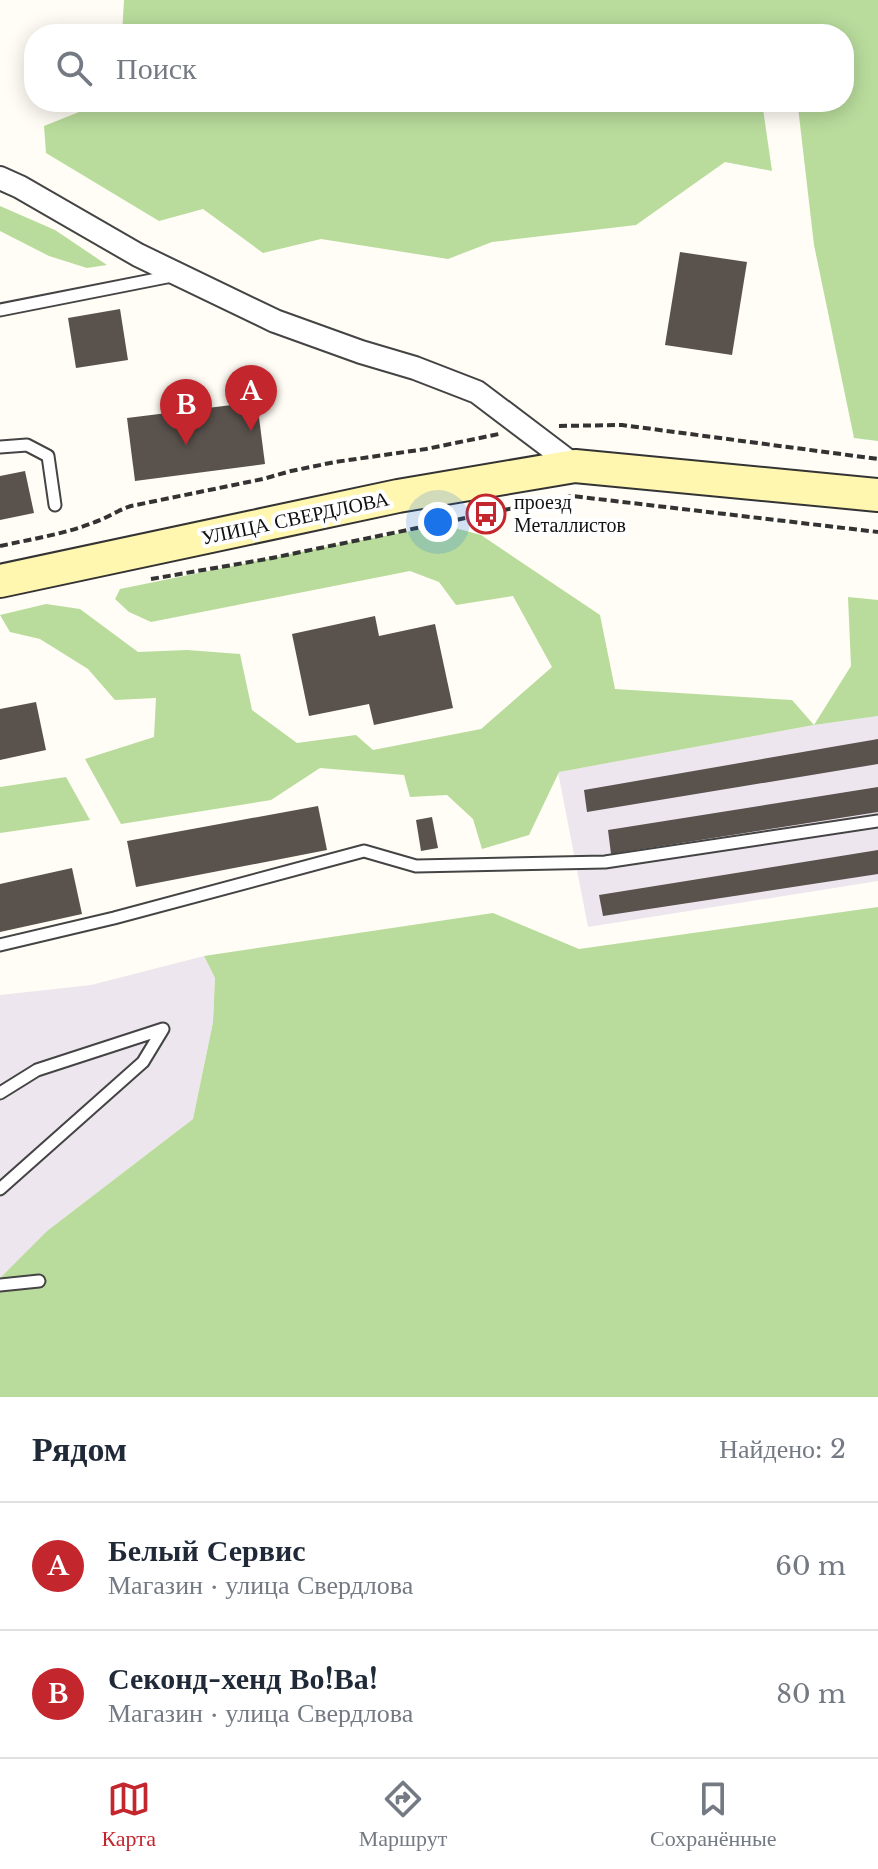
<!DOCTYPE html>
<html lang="ru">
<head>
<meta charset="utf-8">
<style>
  :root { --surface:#fff; --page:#f6f6f7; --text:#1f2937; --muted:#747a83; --line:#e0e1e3; --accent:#c4262e }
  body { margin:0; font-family:"Libre Baskerville",serif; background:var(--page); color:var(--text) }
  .you { position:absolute; left:438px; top:522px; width:28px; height:28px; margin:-20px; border:6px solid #fff; border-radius:50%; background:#1a73e8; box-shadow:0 0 0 12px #1a73e833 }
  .badge { display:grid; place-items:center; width:52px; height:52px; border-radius:50%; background:var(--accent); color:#fff; font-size:26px; font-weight:700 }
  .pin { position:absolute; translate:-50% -66px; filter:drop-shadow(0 2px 4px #0008) }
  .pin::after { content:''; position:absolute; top:42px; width:28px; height:24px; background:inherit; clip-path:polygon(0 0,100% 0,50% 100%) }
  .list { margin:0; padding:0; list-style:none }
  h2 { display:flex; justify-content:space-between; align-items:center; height:104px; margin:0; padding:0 32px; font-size:34px }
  h2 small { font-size:26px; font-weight:400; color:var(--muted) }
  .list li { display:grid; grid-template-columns:52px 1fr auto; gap:24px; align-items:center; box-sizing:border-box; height:128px; padding:0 32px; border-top:2px solid var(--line) }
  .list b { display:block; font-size:30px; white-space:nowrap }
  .list p { margin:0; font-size:26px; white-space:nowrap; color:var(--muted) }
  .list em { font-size:26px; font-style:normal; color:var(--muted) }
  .icon { flex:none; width:44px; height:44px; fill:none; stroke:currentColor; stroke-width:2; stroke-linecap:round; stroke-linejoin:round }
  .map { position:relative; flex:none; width:878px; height:1397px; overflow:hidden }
  .search { position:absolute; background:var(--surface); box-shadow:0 4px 20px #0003; left:24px; right:24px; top:24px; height:88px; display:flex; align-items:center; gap:20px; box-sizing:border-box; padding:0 28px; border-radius:32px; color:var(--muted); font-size:30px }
  .sheet { height:360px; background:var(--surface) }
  nav { display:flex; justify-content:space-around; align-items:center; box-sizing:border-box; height:112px; border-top:2px solid var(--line); background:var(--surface); font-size:22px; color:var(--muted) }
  nav a { display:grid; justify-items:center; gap:4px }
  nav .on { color:var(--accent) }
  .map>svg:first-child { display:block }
  .industrial { fill:#eee6ef }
  .forest { fill:#b9dc9c }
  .building { fill:#5a524d }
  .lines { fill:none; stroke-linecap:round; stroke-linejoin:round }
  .lane-casing { stroke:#444; stroke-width:15 }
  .street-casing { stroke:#444; stroke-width:26 }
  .secondary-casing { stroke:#333; stroke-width:36 }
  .path { stroke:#333; stroke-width:4; stroke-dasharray:8 4; stroke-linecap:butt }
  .lane { stroke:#fff; stroke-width:11 }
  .street { stroke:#fff; stroke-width:22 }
  .secondary { stroke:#fff6b0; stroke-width:32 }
  .labels { text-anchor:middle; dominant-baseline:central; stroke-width:8; stroke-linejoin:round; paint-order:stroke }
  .poi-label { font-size:20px; fill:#111; stroke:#fff; text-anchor:start }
  .street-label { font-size:20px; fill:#111; stroke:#fff }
</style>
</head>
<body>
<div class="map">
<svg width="878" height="1397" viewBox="0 0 878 1397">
  <rect width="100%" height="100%" fill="#fffdf5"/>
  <!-- industrial -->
  <g class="industrial">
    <path d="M878,716V881L588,927L558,772L814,725Z"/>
    <path d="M204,956L215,978L213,1022L193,1119L47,1231L0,1278V995L91,985Z"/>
  </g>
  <!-- forest -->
  <g class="forest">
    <path d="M124,0H878V441L854,438L814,245L798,107L787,102H844V34H122Z"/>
    <path d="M104,102H762L772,171L725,162L636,225L492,242L448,259L321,239L263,253L203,209L159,221L46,153L44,126Z"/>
    <path d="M0,206L55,230L107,265L87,268L49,256L0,231Z"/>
    <path d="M444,525L481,535L600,615L615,689L792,700L814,725L851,666L848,597L878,600V716L814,725L559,772L529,835L482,849L473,819L447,795L410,797L404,775L320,768L271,800L121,824L85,759L154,737L156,698L115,700L88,669L40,639L10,632L0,615L46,604L80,609L138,652L187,650L240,654L252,710L297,743L356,735L373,750L481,729L552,667L513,596L456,605L439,582L410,571L151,622L129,612L115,599L120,589L330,546Z"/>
    <path d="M66,777L90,820L0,833V787Z"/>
    <path d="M878,907V1397H0V1278L47,1231L193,1119L213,1022L215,978L204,956L493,913L579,949Z"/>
  </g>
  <!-- building -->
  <g class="building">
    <path d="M680,252L747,262L732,355L665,345Z"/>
    <path d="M120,309L128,360L76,368L68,318Z"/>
    <path d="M257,402L265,464L135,481L127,418Z"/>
    <path d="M25,471L34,513L0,520V476Z"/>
    <path d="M375,616L379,636L435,624L453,708L374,725L369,704L309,716L292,634Z"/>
    <path d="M36,702L46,750L0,760V709Z"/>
    <path d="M878,739V764L587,812L584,790Z"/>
    <path d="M878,787V812L611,854L608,830Z"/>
    <path d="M318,806L327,850L136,887L127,841Z"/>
    <path d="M432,817L438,848L421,851L416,820Z"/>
    <path d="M878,850V874L603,916L599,895Z"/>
    <path d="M72,868L82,914L0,932V884Z"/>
  </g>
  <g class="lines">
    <defs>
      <g id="lane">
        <path d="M0,310L172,276"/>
        <path d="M0,447L27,445L48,456L55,505"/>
        <path d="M0,945L114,918L364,851L416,866L605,862L878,821"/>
        <path d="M0,1093L37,1070L163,1029L143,1062L0,1189"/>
        <path d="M0,1285L39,1281"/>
      </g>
      <path id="street" d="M0,178L20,187L138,255L275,321L361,352L415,368L477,392L575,466"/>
      <path id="secondary" d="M0,581L398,496L575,466L878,495"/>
    </defs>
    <!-- lane casing -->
    <use href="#lane" class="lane-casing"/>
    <!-- street casing -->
    <use href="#street" class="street-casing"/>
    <!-- secondary casing -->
    <use href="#secondary" class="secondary-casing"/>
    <!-- path -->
    <g class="path">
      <path d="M559,426L622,425L878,459"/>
      <path d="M0,546C32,539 65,534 95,522C107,518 118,510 131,506L263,479L291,471L335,462L426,449L499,434"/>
      <path d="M151,579L267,559L572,496L878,532"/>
    </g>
    <!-- lane -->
    <use href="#lane" class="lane"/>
    <!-- street -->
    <use href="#street" class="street"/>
    <!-- secondary -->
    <use href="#secondary" class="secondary"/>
  </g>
  <!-- icons -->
  <defs>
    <symbol id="bus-ring" viewBox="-11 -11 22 22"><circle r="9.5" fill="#fff" stroke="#c4262e" stroke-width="1.5"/><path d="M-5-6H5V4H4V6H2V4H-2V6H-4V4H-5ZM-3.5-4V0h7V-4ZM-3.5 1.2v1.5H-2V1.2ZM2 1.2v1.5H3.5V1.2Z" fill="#c4262e"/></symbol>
  </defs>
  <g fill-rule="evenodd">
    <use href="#bus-ring" x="464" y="492" width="44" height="44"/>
  </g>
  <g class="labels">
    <!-- poi labels -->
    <g class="poi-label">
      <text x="514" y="502">проезд<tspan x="514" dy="23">Металлистов</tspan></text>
    </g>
    <!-- street labels -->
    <g class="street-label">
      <text transform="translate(295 518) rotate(-12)">УЛИЦА СВЕРДЛОВА</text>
    </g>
  </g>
</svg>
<div class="you"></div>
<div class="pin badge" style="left:251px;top:431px">A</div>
<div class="pin badge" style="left:186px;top:445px">B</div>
<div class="search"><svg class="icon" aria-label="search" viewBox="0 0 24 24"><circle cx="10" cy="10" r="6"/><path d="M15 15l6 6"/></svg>Поиск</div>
</div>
<section class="sheet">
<h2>Рядом<small>Найдено: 2</small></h2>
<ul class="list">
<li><span class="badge">A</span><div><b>Белый Сервис</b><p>Магазин · улица Свердлова</p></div><em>60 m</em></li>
<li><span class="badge">B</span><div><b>Секонд-хенд Во!Ва!</b><p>Магазин · улица Свердлова</p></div><em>80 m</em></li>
</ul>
</section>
<nav>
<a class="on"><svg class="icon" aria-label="map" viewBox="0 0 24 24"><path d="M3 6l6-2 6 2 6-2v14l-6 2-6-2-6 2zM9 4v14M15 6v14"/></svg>Карта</a>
<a><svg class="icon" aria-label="directions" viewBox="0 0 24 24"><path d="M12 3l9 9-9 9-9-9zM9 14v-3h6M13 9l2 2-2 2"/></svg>Маршрут</a>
<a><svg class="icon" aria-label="saved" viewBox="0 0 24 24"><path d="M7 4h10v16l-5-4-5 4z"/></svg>Сохранённые</a>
</nav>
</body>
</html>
